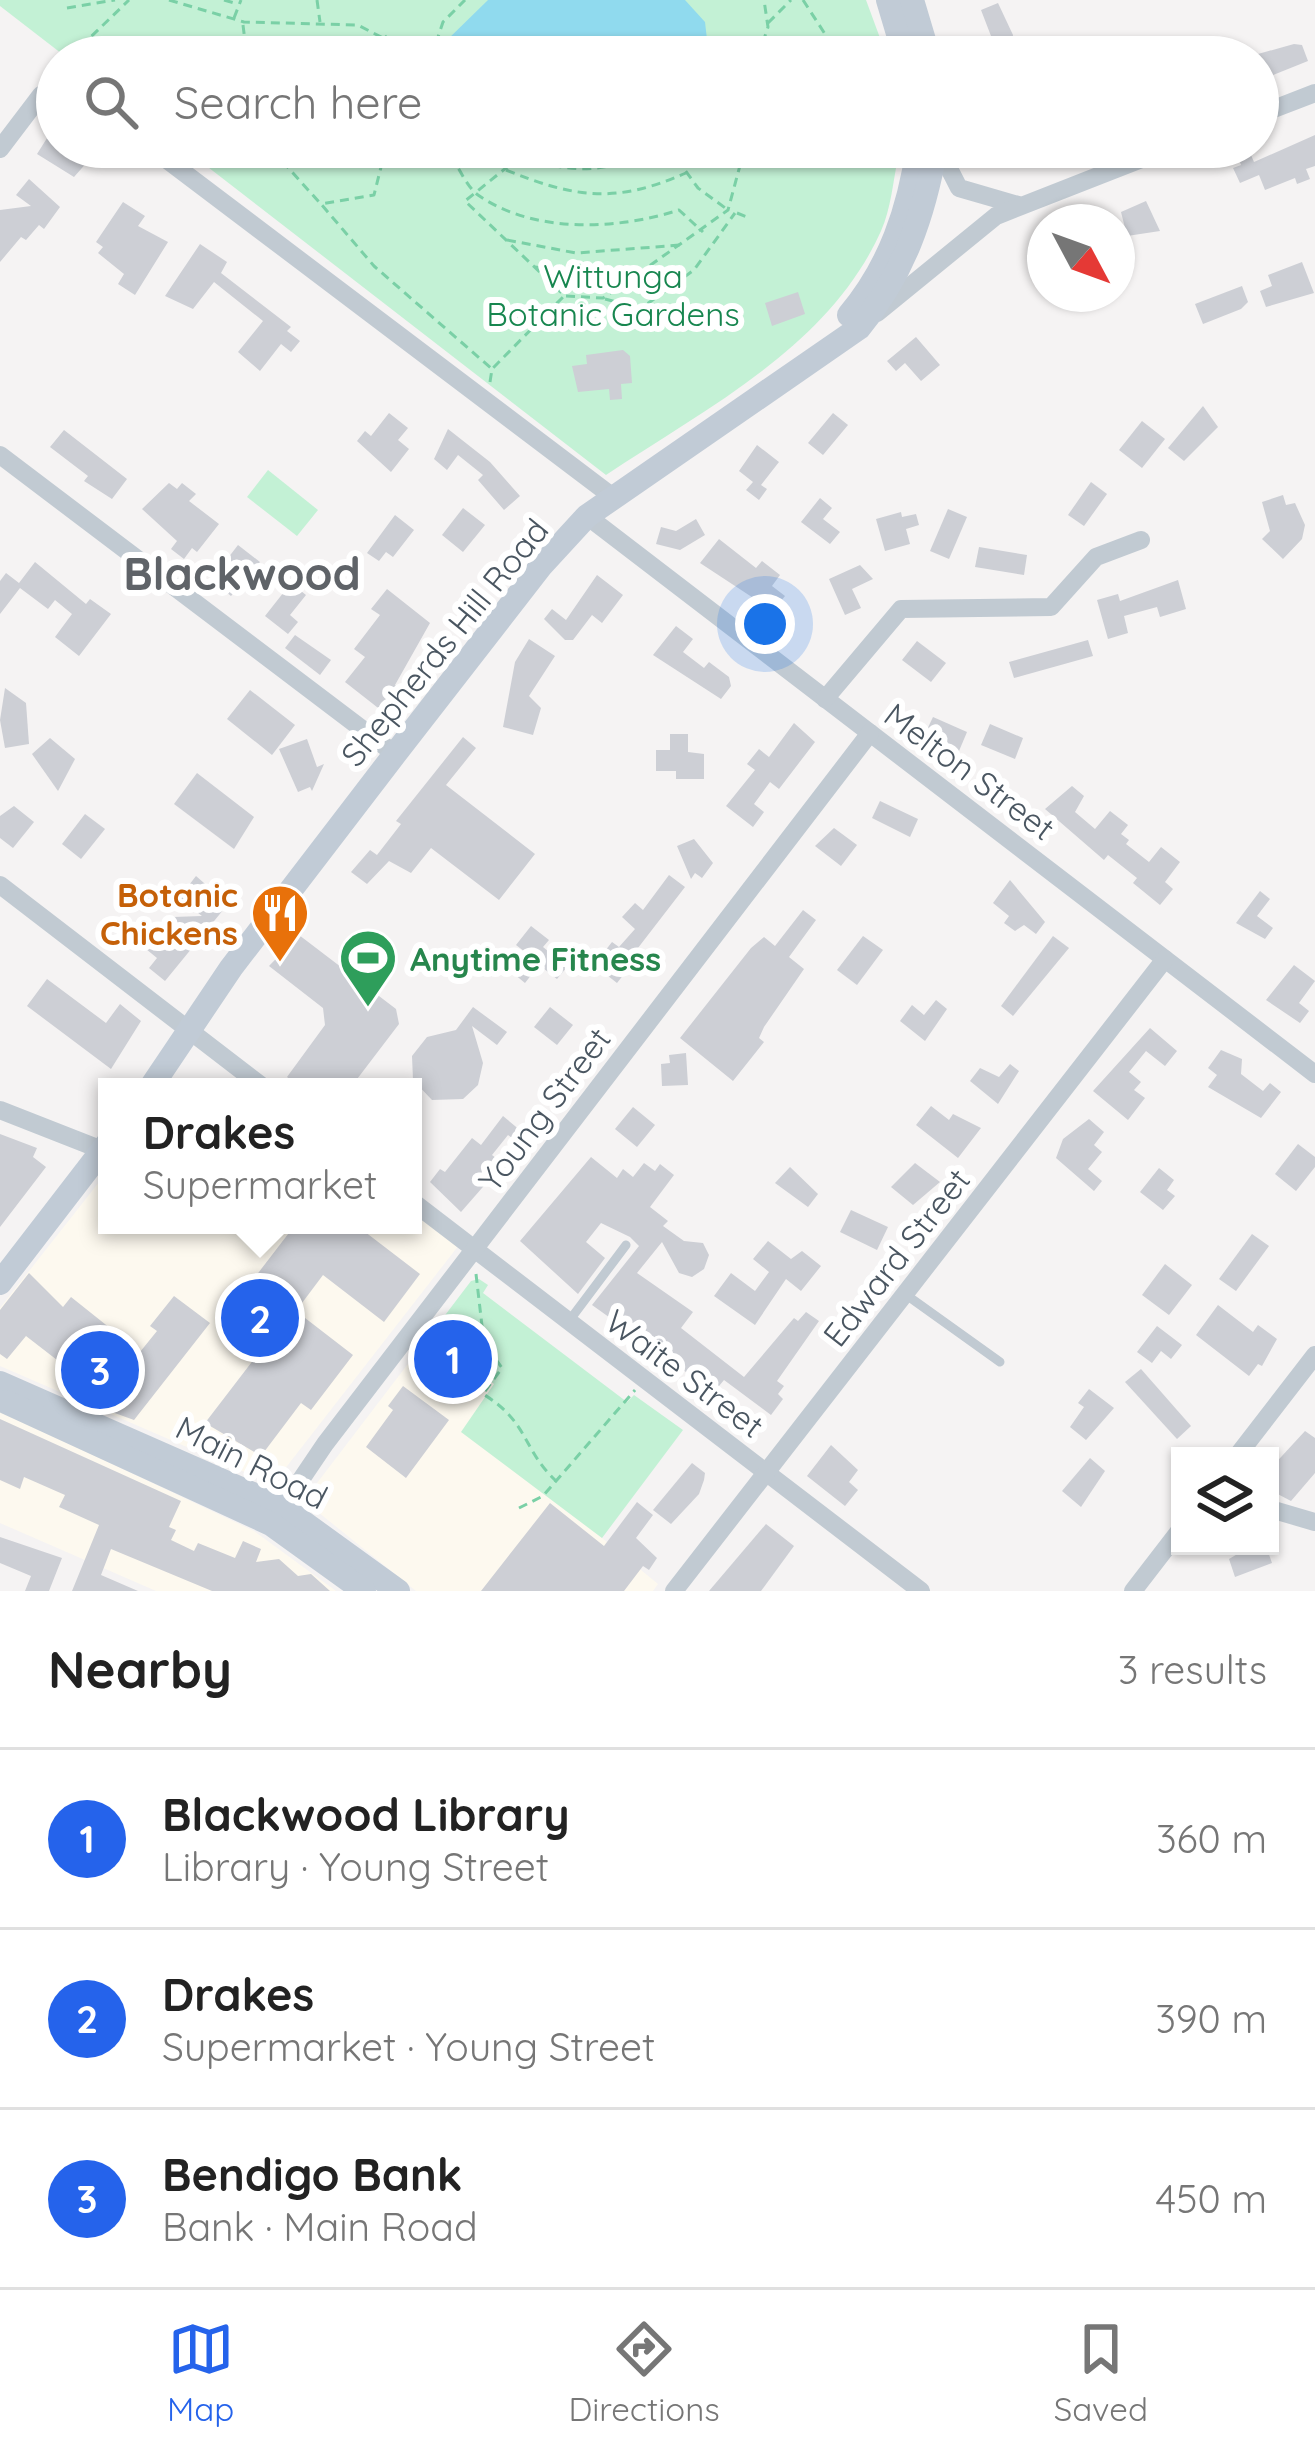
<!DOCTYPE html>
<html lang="en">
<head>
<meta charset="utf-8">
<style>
  :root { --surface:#fff; --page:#f2f2f2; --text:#222; --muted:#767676; --line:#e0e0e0; --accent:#2563eb }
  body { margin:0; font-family:Quicksand,sans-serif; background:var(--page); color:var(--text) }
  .controls { position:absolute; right:36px; bottom:36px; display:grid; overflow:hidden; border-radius:0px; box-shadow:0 3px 9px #0004 }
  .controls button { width:108px; height:108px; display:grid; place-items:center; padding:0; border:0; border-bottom:3px solid var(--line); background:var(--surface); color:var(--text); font:60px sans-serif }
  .compass { position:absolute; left:1027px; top:204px; width:108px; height:108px; border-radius:50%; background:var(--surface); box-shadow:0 3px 9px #0004; rotate:131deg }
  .you { position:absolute; left:765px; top:624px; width:42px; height:42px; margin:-30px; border:9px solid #fff; border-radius:50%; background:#1a73e8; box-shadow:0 0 0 18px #1a73e833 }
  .badge { display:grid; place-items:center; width:78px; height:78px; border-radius:50%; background:var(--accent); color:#fff; font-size:39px; font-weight:700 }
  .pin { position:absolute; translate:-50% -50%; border:6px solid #fff; box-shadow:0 3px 12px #0006 }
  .popup { position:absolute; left:98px; top:1078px; width:324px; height:156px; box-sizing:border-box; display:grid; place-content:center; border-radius:0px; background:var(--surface); filter:drop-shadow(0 3px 9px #0005); font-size:39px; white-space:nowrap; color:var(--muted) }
  .popup b { font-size:45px; color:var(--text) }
  .popup::after { content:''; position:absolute; left:50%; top:100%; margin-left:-24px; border:24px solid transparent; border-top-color:var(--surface) }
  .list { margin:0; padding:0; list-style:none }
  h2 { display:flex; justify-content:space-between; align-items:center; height:156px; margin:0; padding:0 48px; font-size:51px }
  h2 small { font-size:39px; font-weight:400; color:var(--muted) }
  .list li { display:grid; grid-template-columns:78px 1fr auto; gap:36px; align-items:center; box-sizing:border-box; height:180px; padding:0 48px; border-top:3px solid var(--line) }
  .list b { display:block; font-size:45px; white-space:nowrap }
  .list p { margin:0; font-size:39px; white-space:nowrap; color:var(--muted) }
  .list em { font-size:39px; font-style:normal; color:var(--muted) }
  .icon { flex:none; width:66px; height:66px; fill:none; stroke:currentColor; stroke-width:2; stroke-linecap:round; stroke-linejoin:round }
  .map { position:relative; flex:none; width:1315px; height:1591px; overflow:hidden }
  .search { position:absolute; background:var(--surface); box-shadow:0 3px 9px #0004; left:36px; right:36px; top:36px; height:132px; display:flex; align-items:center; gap:30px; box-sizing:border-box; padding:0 42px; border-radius:66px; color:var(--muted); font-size:45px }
  .sheet { height:696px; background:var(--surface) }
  nav { display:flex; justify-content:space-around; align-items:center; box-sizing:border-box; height:168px; border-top:3px solid var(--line); background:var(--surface); font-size:33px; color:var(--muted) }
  nav a { display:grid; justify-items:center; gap:6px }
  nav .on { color:var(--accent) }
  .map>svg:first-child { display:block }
  .commercial { fill:#fdf9ef }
  .green { fill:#c3f1d5 }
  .water { fill:#90daee }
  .building { fill:#cdcfd5 }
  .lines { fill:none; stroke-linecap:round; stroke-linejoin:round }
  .path { stroke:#7ad0a6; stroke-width:3; stroke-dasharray:9 6; stroke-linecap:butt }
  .service { stroke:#c1cad2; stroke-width:9 }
  .minor { stroke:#c1cad2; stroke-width:18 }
  .secondary { stroke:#c1cbd6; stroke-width:24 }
  .labels { text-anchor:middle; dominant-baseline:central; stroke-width:12; stroke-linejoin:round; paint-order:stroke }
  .park-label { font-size:33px; fill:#17864f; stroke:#fff }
  .street-label { font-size:33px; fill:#4a5661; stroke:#fff }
  .food-label { font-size:33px; font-weight:bold; fill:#c56008; stroke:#fff; text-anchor:end }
  .leisure-label { font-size:33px; font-weight:bold; fill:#27864d; stroke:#fff; text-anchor:start }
  .district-label { font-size:45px; font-weight:bold; fill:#5f6368; stroke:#fff }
</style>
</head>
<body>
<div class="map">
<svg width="1315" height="1591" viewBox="0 0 1315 1591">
  <rect width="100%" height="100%" fill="#f5f3f3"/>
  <!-- commercial -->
  <g class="commercial">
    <path d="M107,1172V1225H413V1210L459,1245L277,1479L265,1481L0,1366V1308Z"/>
    <path d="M430,1335L494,1384L462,1432L602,1538L658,1584L653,1591H416L313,1508L314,1487Z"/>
    <path d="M0,1411L254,1531L336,1591H156L0,1523Z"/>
  </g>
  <!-- green -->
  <g class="green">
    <path d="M0,0H866L887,57H66L0,6Z"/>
    <path d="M182,147H898V158C893,181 891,209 881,231C829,347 706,408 606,475Z"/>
    <path d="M268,470L318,510L297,536L247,497Z"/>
    <path d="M479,1279L488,1285L483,1293L627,1402L634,1395L683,1430L602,1538L461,1432L494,1384L430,1335L471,1281Z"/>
  </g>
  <!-- water -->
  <path class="water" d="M488,0H685L705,22L708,48L701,57H456L443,44Z"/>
  <!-- building -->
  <g class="building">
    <path d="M998,3L1013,35L1011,52L990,49L991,36L981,10Z"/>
    <path d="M1294,44L1302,45L1308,61L1258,81V54Z"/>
    <path d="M49,135L57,147H97L96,152L74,177L37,154Z"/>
    <path d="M1315,135V166L1306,169L1310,179L1297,184L1295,178L1265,190L1259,175L1240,183L1233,168L1241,165L1239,159L1251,155L1254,162Z"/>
    <path d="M29,179L60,207L44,229L39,225L26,240L21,237L0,262V210L31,206L16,195Z"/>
    <path d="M1146,201L1160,231L1127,236L1121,212Z"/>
    <path d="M123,202L145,216L138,226L168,242L135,295L118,284L124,274L98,253L103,247L96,242Z"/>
    <path d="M200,244L227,262L221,273L291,327L287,331L300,341L291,352L281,344L260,371L238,352L263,321L214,282L193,309L165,296Z"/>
    <path d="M1302,262L1314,293L1266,307L1260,291L1272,286L1268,275Z"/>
    <path d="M1242,286L1248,302L1241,309L1203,324L1195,304Z"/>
    <path d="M798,292L805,314L772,326L765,303Z"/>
    <path d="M916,337L940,365L921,381L905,363L896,371L887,361Z"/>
    <path d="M623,350L630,356L632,383L621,384L622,399L610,400L609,389L578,392L572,366L587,364L586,355Z"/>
    <path d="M1203,406L1218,427L1184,461L1168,448Z"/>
    <path d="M389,413L408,428L398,440L409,449L391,472L357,441L365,431L371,436Z"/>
    <path d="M833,413L848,425L823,455L808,443Z"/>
    <path d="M1142,421L1165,439L1142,468L1119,450Z"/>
    <path d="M448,429L490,462L520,496L504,510L478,480L483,475L458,455L447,470L434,459Z"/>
    <path d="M64,430L127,479L112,499L84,481L88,476L50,447Z"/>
    <path d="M757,445L779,462L761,485L767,489L759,500L746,490L753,482L739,471Z"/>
    <path d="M1091,482L1107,494L1084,526L1068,515Z"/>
    <path d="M169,483L177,489L182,483L196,494L189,501L219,524L197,552L192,548L184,559L171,549L177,541L142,509Z"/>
    <path d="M1283,495L1286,505L1295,503L1305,525L1302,539L1283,559L1262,539L1270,531L1262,502Z"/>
    <path d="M820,498L832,508L823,519L840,532L830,544L801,522Z"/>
    <path d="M463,508L485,525L463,552L442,535Z"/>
    <path d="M948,509L967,517L949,559L930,551Z"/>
    <path d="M901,512L902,517L916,514L919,525L906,529L910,544L885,551L876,519Z"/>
    <path d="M395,515L414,530L393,557L386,552L379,561L367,553Z"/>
    <path d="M696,519L705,535L680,550L656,544L661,527L676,531Z"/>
    <path d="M719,539L756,568L762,561L780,575L772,586L785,596L773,611L700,563Z"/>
    <path d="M238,545L260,562L231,596L211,580Z"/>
    <path d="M979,547L1027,555L1024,575L975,567Z"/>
    <path d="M35,562L86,604L90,599L111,614L79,656L55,637L72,614L55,600L48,609L20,588L0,614V581L6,573L19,583Z"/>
    <path d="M860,565L873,579L852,589L861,608L845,615L829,579Z"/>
    <path d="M597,575L623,595L602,623L592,615L573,640H565L544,619L552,609L566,620Z"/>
    <path d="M1178,580L1186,609L1160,617L1157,607L1124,616L1128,633L1108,639L1097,600L1118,594L1120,601Z"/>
    <path d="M291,583L306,595L290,615L298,622L288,634L265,616Z"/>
    <path d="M387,589L430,623L395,685L400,689L382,711L345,682L365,657L354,649L380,615L371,609Z"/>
    <path d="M676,626L693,639L683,652L704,668L709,662L729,677L731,686L721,699L653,655Z"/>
    <path d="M295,635L331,660L320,675L285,648Z"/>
    <path d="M529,639L555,656L529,696L541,708L533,735L503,727L515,662Z"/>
    <path d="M1088,640L1093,656L1014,678L1009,662Z"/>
    <path d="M917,641L946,663L931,682L902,660Z"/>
    <path d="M5,688L26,703L29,744L5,748L0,720Z"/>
    <path d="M250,690L295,725L272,755L227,719Z"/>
    <path d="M933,717L967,732L959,751L924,736Z"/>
    <path d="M794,723L815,742L779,789L770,782L754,804L764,812L753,827L726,806L755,770L747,764L759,749L769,757Z"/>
    <path d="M990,724L1023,738L1015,759L981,745Z"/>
    <path d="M670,734H688V752L704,754V779H676V771H656V750H670Z"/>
    <path d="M463,737L476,748L446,785L535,854L499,900L431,848L411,873L389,861L367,884L351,872L370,850L377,855L401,824L396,821Z"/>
    <path d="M50,738L75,759L58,791L32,754Z"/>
    <path d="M307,739L317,767L324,764L312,791L310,787L298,792L279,749Z"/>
    <path d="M197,773L254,817L234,849L174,804Z"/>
    <path d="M1072,786L1084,796L1075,812L1095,829L1110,811L1128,825L1121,834L1129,840L1126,844L1149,862L1161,847L1180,862L1165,882L1173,889L1160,905L1133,883L1137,878L1108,855L1104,860L1045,809Z"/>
    <path d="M880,801L918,819L910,837L872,818Z"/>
    <path d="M14,806L34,822L13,848L0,838V816Z"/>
    <path d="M85,814L105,829L81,859L62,844Z"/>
    <path d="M834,828L857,845L841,866L815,846Z"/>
    <path d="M694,839L713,863L702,878L695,873L691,879L677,846Z"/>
    <path d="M669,875L685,887L631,957L635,960L617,983L594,965L612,942L619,947L635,929L622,917L635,903L643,910Z"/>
    <path d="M196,876L228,904L165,981L149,968L157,958L146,949L173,917L202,916L179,898Z"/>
    <path d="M1010,880L1045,922L1036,934L1024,925L1015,931L1004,923L1009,916L993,903Z"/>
    <path d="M1260,891L1270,899L1257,916L1273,928L1265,939L1236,923Z"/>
    <path d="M803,910L816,920L789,957L804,969L764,1027L759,1038L764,1042L733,1081L680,1038L751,948L764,937L775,946Z"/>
    <path d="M531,926L549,940L543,947L567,967L557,979L539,965L525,983L514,974L529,955L516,945Z"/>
    <path d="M299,935L396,1009L399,1024L351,1087H300L287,1077L325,1025L323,1008L269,966Z"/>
    <path d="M863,936L883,950L857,985L837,970Z"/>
    <path d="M1053,936L1069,948L1013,1016L1001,1006Z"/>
    <path d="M1294,965L1315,981L1299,1003L1309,1011L1300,1023L1266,1000Z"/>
    <path d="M47,979L106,1023L120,1004L141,1021L111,1069L27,1006Z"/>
    <path d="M936,1000L947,1009L925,1041L900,1021L912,1005L924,1015Z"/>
    <path d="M473,1007L507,1032L497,1045L472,1026L483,1063L478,1085L463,1099L432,1100L413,1080L412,1056L427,1037L456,1030Z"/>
    <path d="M550,1007L573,1025L557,1045L534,1027Z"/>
    <path d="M1150,1028L1177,1051L1165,1066L1146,1051L1129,1072L1141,1082L1134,1090L1145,1098L1128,1120L1093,1091Z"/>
    <path d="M1221,1050L1242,1059L1241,1074L1263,1091L1270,1083L1281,1092L1261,1118L1208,1087L1217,1075L1208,1068Z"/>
    <path d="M686,1053L688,1085L662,1086L661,1064L670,1063L669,1055Z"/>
    <path d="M1010,1064L1019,1071L998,1104L970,1081L980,1068L999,1077Z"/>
    <path d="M931,1106L949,1120L953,1114L981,1128L958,1158L916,1125Z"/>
    <path d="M633,1107L655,1125L637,1147L615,1129Z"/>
    <path d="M503,1116L521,1131L515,1140L508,1135L492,1155L501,1162L496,1172L461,1212L430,1182L440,1169L445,1172L472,1138L481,1145Z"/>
    <path d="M1089,1119L1104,1132L1094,1145L1102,1152L1088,1169L1102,1181L1094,1191L1056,1158L1063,1139Z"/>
    <path d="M0,1134L37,1148L33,1157L46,1167L0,1227Z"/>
    <path d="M1298,1144L1315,1157V1167L1296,1191L1275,1174Z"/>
    <path d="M591,1157L617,1178L623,1169L633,1177L644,1163L655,1171L660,1164L674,1175L650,1207L668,1221L663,1226L684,1241L703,1243L709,1255L704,1269L692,1277L679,1273L662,1242L637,1273L693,1312L681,1328L744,1377L794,1318L798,1321L806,1312L819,1321L777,1381L784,1386L778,1394L783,1399L771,1415L724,1380L714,1392L592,1305L639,1246L630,1237L601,1223L586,1242L605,1258L578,1294L520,1241Z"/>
    <path d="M915,1163L940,1182L913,1205L891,1187Z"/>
    <path d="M790,1167L818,1194L808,1207L775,1183Z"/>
    <path d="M1159,1168L1174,1180L1167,1190L1175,1196L1163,1210L1140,1192Z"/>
    <path d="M851,1210L888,1227L877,1250L840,1232Z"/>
    <path d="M295,1225H356L420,1274L384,1322L323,1275L296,1311L353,1355L311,1410L301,1403L261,1456L205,1423L258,1354L219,1324Z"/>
    <path d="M1252,1234L1269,1246L1236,1291L1219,1279Z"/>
    <path d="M768,1241L791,1259L802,1251L821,1266L801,1291L786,1279L755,1325L714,1296L731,1273L755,1291L769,1272L753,1259Z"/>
    <path d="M1165,1264L1192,1285L1169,1315L1142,1295Z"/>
    <path d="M29,1273L63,1307L71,1297L140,1352L157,1331L150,1326L174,1296L210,1323L134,1420L90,1404L70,1389L79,1377L26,1336L7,1359L0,1354V1310Z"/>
    <path d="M1218,1305L1253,1332L1258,1325L1277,1339L1262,1366L1258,1364L1249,1376L1196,1335Z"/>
    <path d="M1157,1326L1182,1345L1171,1359L1161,1351L1152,1363L1137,1352Z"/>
    <path d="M1141,1369L1191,1426L1177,1439L1125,1382Z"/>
    <path d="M403,1386L449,1420L406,1478L366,1447L393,1410L388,1406Z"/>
    <path d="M1089,1389L1114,1408L1086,1440L1070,1427L1084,1407L1078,1403Z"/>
    <path d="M0,1419L181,1501L169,1527L176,1530L171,1540L194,1551L198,1543L235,1558L243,1541L261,1549L256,1562L279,1559L298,1576L311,1574L330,1591H212L111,1549L101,1575L138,1591H72L99,1525L59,1507L65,1495L24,1477L20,1489L0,1480Z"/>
    <path d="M1305,1431L1315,1438V1473L1291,1501L1270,1490V1469Z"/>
    <path d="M831,1445L858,1470L849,1482L858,1490L845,1506L807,1476Z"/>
    <path d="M1090,1458L1105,1471L1081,1507L1062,1491Z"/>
    <path d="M692,1463L705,1473L704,1480L699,1494L671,1524L653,1510Z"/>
    <path d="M637,1502L653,1515L636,1538L657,1558L649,1570L643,1566L624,1591H481L550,1503L604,1546Z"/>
    <path d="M766,1524L794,1546L761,1591H709Z"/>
    <path d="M0,1537L62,1558L49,1591H25L31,1576L0,1563Z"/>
    <path d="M1251,1546H1266L1272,1563L1235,1577L1229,1559Z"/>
  </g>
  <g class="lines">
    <!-- path -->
    <g class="path">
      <path d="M169,0L244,22L358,25L419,57"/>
      <path d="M224,0L238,4"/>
      <path d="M317,0L320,22"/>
      <path d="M803,0L836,51"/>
      <path d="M67,8L115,0"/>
      <path d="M234,18L241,0"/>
      <path d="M768,23L791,0"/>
      <path d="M243,25L247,57"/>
      <path d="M90,40L178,57"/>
      <path d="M379,44L390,57"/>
      <path d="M70,57L129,0"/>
      <path d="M362,57L387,36"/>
      <path d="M442,57L436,43L443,22L465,0"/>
      <path d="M758,57L768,27L764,0"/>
      <path d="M240,147L282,162"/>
      <path d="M288,147L283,162L319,202"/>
      <path d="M386,147L374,195L321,204L374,266L492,369"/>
      <path d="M437,147L451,156L471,147"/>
      <path d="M532,147L465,201L565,296L603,298L631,279"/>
      <path d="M603,147L642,155"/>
      <path d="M668,147L698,188L728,210"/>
      <path d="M451,156C459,168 467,187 478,195C534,234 617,230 679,210L703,232"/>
      <path d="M524,156C572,176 613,172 658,147"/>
      <path d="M506,170C575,198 616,204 686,173"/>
      <path d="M737,213L749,218"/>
      <path d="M507,240L576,253L681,245"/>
      <path d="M535,267L631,279L728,210L745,147"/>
      <path d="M605,299L639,308L647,304L694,270L735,213"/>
      <path d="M490,382L492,369L563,297"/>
      <path d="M476,1274L484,1343L502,1368L483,1394C529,1422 522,1449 556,1481"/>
      <path d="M519,1508L543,1496L635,1390"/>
    </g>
    <!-- service -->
    <g class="service">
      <path d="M905,1294L1000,1362"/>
      <path d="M569,1321L626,1245"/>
    </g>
    <!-- minor -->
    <g class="minor">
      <path d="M1258,115L1315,93"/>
      <path d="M150,147L613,497"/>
      <path d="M938,147L959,188L1018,205"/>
      <path d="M0,149L41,95L57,89"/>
      <path d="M877,313L996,216L1172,147"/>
      <path d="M0,455L395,754"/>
      <path d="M587,516L1315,1074"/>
      <path d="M825,699L901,609L1051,607L1096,557L1141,540"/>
      <path d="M0,885L263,1087"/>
      <path d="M0,1110L102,1150"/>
      <path d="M413,1202L921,1591"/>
      <path d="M1237,1456L1315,1355"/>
      <path d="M1270,1509L1315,1522"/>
      <path d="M275,1518L325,1444L870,733"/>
      <path d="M674,1591L1165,959"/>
      <path d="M1133,1591L1180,1530"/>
    </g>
    <!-- secondary -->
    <g class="secondary">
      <path d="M888,0L905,57"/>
      <path d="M912,0L929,57"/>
      <path d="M849,315C890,266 909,210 918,147"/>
      <path d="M151,1087L231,968L395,754L541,566L587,516L859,328C904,274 924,215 936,147"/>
      <path d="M0,1283L107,1144"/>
      <path d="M0,1383L282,1507L398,1591"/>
      <path d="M6,1402L271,1524L364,1591"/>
    </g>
  </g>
  <!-- icons -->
  <defs>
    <symbol id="restaurant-pin" viewBox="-11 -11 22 30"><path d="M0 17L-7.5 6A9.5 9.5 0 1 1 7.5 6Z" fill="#e8710a" stroke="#fff"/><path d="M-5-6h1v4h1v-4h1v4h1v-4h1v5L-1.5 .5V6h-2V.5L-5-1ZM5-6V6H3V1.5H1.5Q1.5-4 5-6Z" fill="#fff"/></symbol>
    <symbol id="stadium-pin" viewBox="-11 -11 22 30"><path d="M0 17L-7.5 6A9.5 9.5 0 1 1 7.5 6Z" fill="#2e9e5b" stroke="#fff"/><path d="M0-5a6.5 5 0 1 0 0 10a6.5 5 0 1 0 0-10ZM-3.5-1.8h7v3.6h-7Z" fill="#fff"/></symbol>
  </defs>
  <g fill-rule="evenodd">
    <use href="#restaurant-pin" x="247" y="880" width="66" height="90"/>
    <use href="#stadium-pin" x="335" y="925" width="66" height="90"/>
  </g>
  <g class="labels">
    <!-- park labels -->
    <g class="park-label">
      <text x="613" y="275">Wittunga<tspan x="613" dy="38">Botanic Gardens</tspan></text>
    </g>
    <!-- street labels -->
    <g class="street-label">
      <text transform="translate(444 642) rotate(-51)">Shepherds Hill Road</text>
      <text transform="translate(970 771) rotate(37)">Melton Street</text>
      <text transform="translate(544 1109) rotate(-53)">Young Street</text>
      <text transform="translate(896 1257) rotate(-52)">Edward Street</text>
      <text transform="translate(685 1373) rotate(37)">Waite Street</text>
      <text transform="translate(252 1462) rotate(27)">Main Road</text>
    </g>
    <!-- food labels -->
    <g class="food-label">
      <text x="238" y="894">Botanic<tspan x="238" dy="38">Chickens</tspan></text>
    </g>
    <!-- leisure labels -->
    <g class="leisure-label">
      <text x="410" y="958">Anytime Fitness</text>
    </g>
    <!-- district labels -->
    <g class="district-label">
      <text x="242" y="573">Blackwood</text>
    </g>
  </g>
</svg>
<div class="controls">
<button><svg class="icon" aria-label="layers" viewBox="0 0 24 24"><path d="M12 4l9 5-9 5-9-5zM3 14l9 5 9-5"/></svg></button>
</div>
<svg class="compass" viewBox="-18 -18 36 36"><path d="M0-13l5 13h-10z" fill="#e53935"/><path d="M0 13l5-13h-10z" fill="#767676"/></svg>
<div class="you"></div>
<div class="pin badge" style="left:453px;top:1359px">1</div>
<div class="pin badge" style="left:260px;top:1318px">2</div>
<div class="popup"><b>Drakes</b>Supermarket</div>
<div class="pin badge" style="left:100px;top:1370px">3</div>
<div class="search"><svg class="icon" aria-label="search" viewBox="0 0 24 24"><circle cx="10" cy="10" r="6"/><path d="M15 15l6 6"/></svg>Search here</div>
</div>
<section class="sheet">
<h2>Nearby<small>3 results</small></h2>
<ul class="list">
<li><span class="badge">1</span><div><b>Blackwood Library</b><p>Library · Young Street</p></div><em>360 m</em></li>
<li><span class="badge">2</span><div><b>Drakes</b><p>Supermarket · Young Street</p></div><em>390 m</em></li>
<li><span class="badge">3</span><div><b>Bendigo Bank</b><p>Bank · Main Road</p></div><em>450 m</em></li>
</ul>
</section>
<nav>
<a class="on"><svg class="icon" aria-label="map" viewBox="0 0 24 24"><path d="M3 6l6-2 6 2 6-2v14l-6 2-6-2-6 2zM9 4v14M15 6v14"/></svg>Map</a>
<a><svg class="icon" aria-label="directions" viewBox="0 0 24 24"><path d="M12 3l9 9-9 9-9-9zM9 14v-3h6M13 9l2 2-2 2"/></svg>Directions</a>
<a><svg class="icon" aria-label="saved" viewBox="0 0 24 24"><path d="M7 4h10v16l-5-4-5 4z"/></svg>Saved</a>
</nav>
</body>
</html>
